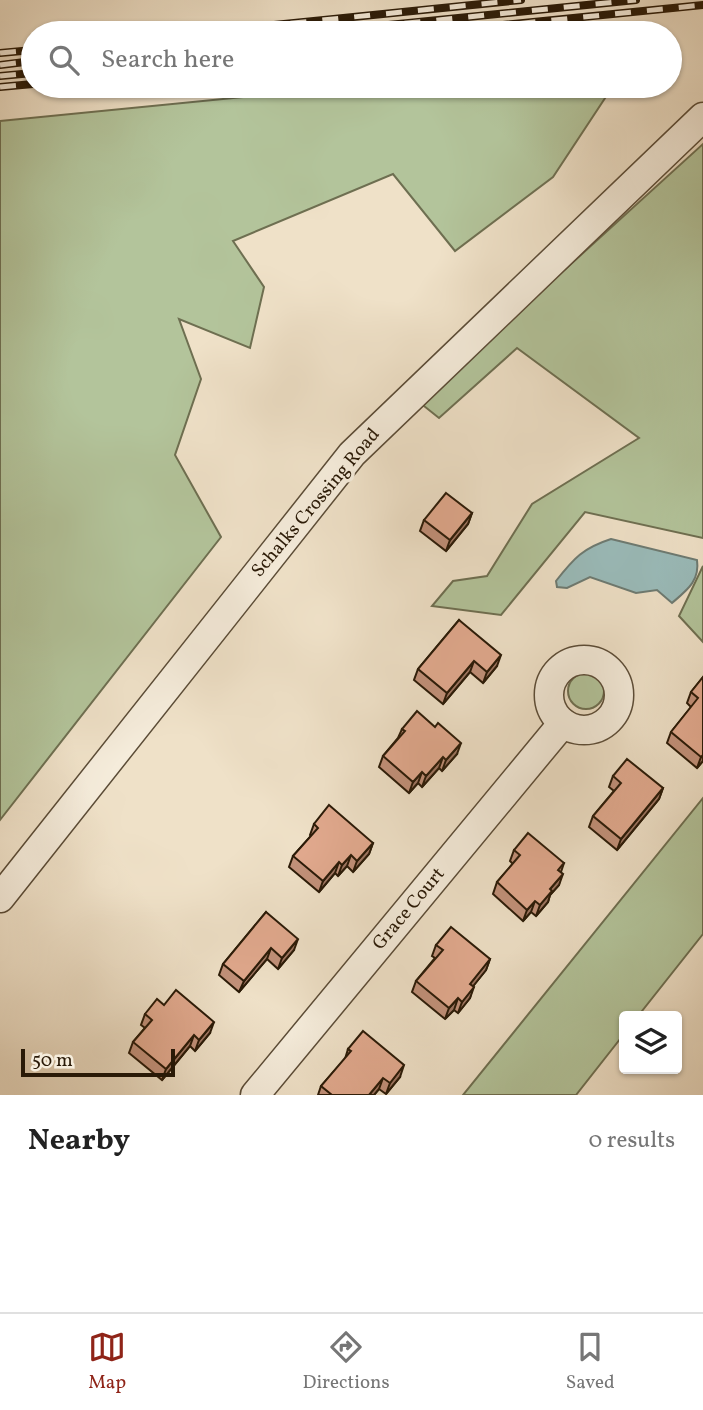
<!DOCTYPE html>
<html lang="en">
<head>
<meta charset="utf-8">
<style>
  :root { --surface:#fff; --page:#f6f6f6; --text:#222; --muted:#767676; --line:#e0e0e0; --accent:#8f2418 }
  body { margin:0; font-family:Vollkorn,serif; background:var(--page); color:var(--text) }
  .controls { position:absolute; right:21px; bottom:21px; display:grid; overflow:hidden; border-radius:7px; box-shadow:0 2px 5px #0004 }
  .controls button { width:63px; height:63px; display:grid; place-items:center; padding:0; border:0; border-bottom:2px solid var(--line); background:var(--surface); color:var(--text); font:35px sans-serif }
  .scale { position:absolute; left:21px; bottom:18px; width:154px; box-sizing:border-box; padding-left:7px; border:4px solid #2a1a07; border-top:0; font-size:19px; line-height:24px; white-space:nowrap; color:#2a1a07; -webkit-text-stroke:5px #f5ecdb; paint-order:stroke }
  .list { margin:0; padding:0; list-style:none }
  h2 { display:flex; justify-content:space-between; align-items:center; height:91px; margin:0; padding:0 28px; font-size:30px }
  h2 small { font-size:23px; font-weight:400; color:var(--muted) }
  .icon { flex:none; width:38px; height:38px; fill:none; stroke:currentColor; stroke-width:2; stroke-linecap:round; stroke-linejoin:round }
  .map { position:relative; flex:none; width:703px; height:1095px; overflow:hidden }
  .search { position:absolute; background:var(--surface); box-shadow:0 2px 5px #0004; left:21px; right:21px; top:21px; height:77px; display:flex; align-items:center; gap:18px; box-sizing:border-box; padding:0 24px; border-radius:38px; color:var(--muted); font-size:26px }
  .sheet { height:217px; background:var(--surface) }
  nav { display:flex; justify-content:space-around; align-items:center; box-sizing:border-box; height:98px; border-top:2px solid var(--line); background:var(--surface); font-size:19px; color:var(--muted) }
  nav a { display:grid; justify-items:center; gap:4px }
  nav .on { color:var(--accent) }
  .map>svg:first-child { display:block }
  .green { fill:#b3c49b; stroke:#6e6f51; stroke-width:2 }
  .water { fill:#9abcbb; stroke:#6d7b73; stroke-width:2 }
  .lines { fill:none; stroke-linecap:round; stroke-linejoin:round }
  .minor-casing { stroke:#5b4c37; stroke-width:31 }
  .minor { stroke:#f5ecdb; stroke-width:28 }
  .rail-casing { stroke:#2a1a07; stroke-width:8 }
  .rail { stroke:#f5ecdb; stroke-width:5; stroke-dasharray:16; stroke-linecap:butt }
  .wall { fill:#c2917a; stroke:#2a1a07; stroke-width:2 }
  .shaded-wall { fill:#9e7663; stroke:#2a1a07; stroke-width:2 }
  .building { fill:#e1a98e; stroke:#2a1a07; stroke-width:2 }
  .labels { text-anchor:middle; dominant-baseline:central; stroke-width:7; stroke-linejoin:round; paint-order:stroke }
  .street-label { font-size:19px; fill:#2a1a07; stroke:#f5ecdb }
</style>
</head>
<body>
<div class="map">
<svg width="703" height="1095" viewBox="0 0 703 1095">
  <rect width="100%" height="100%" fill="#efe1c8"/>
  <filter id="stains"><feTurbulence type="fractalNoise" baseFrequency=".00286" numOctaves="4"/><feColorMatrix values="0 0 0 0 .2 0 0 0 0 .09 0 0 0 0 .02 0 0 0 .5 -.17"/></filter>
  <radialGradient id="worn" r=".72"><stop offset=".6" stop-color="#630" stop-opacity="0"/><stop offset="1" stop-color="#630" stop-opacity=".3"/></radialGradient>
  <!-- green -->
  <g class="green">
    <path d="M354,86H613L553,177L455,251L393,174L233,241L264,287L250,348L179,319L201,379L175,455L221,537L0,820V121Z"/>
    <path d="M703,144V538L585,512L501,615L432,606L453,581L487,576L532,504L639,438L517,348L439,418L419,402Z"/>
    <path d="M703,566V642L679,616Z"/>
    <circle cx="586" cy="691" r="18"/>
    <path d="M703,798V934L638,1016H624V1034L576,1095H463Z"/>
  </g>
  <!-- water -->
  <path class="water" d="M611,539L697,560C700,581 687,590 672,603L657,590L636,593L590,577L567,588L557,587L556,581C574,558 583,548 611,539Z"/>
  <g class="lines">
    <defs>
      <g id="minor">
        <circle cx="584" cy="695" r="35"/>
        <path d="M0,898L352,454L703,117"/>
        <path d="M255,1095L563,723"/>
      </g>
    </defs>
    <!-- minor casing -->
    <use href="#minor" class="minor-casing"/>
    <!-- minor -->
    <use href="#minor" class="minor"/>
    <defs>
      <g id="rail">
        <path d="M195,33L521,0"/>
        <path d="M309,33L636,0"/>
        <path d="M424,33L703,5"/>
        <path d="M0,53L33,50"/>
        <path d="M0,65L33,61"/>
        <path d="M0,76L33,73"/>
        <path d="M0,87L33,84"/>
      </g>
    </defs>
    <!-- rail casing -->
    <use href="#rail" class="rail-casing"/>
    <!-- rail -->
    <use href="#rail" class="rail"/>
  </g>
  <!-- wall -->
  <g class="wall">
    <path d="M472,513L468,524L446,551L420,531L424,520Z"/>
    <path d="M459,620L497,666L483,683L470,672L443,704L414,680L418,669Z"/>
    <path d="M703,677V761L697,768L667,743L671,732L691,707L687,703L691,692Z"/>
    <path d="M402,729L457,754L442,771L439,768L422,787L418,783L409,793L379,767L383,756L398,738Z"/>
    <path d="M613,776L663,788L659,799L617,850L589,827L593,816L614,791L609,787Z"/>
    <path d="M314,824L373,843L369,854L353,872L347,866L338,876L335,873L319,892L289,867L293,856L311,836L310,835Z"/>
    <path d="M514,850L564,863L561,872L559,885L550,895L548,902L536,916L531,912L523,921L493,894L497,882L513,864L510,861Z"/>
    <path d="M266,912L294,950L278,969L267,959L239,992L219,975L223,964Z"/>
    <path d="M436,945L490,959L486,970L473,986L470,998L458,1013L454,1010L445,1019L412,992L416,981L435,958L432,956Z"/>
    <path d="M164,1005L210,1033L195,1051L190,1046L162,1080L129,1053L133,1042L145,1028L141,1025L145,1014Z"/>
    <path d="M348,1049L400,1077L386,1094L379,1089L374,1095H318L321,1086L345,1059Z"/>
  </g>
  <!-- shaded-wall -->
  <g class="shaded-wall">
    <path d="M472,513L468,524L446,551L450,540Z"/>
    <path d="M501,655L497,666L483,683L487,672Z"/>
    <path d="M474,661L470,672L443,704L447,693Z"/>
    <path d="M461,743L457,754L442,771L446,760Z"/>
    <path d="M703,755V761L697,768L701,757Z"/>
    <path d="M443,757L439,768L422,787L426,776Z"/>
    <path d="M422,772L418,783L409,793L413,782Z"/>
    <path d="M663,788L659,799L617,850L621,839Z"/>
    <path d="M373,843L369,854L353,872L357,861Z"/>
    <path d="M351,855L347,866L338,876L342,865Z"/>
    <path d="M339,862L335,873L319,892L323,881Z"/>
    <path d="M563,874L559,885L550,895L548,902L536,916L540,905L550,889Z"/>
    <path d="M535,901L531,912L523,921L527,910Z"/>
    <path d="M298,939L294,950L278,969L282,958Z"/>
    <path d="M271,948L267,959L239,992L244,981Z"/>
    <path d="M490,959L486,970L466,995L470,984Z"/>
    <path d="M474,987L470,998L458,1013L462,1002Z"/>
    <path d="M458,998L454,1010L445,1019L449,1008Z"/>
    <path d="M214,1022L210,1033L195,1051L199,1040Z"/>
    <path d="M194,1035L190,1046L162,1080L166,1069Z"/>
    <path d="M404,1065L400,1077L386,1094L390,1083Z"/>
    <path d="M383,1078L379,1089L374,1095H369Z"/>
  </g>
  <!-- building -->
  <g class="building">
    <path d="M446,493L472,513L450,540L424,520Z"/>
    <path d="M459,620L501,655L487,672L474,661L447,693L418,669Z"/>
    <path d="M703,677V755L701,757L671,732L698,698L691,692Z"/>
    <path d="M417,711L435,727L438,723L461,743L446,760L443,757L426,776L422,772L413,782L383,756L405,731L402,729Z"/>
    <path d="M627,759L663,788L621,839L593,816L621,783L613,776Z"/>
    <path d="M329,805L373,843L357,861L351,855L342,865L339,862L323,881L293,856L318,828L314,824Z"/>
    <path d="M528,833L564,863L558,870L563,874L550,889L552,891L540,905L535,901L527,910L497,882L520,855L514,850Z"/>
    <path d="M266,912L298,939L282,958L271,948L244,981L223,964Z"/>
    <path d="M451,927L490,959L470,984L474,987L462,1002L458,998L449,1008L416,981L443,950L436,945Z"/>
    <path d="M176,990L214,1022L199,1040L194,1035L166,1069L133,1042L152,1020L145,1014L157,999L164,1005Z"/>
    <path d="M363,1031L404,1065L390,1083L383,1078L369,1095H332L321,1086L351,1051L348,1049Z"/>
  </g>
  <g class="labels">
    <!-- street labels -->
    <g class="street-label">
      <text transform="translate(316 503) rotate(-50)">Schalks Crossing Road</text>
      <text transform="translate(409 909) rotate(-50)">Grace Court</text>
    </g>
  </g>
  <rect width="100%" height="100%" filter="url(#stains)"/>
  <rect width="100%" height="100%" fill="url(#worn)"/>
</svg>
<div class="controls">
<button><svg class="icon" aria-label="layers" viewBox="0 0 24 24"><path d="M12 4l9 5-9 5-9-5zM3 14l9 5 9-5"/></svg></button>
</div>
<div class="scale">50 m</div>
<div class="search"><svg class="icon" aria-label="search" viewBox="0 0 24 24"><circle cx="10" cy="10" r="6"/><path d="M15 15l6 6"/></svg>Search here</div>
</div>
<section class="sheet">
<h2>Nearby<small>0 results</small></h2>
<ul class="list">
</ul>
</section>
<nav>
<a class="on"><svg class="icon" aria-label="map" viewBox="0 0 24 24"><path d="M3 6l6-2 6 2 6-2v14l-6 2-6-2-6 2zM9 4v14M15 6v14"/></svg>Map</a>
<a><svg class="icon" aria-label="directions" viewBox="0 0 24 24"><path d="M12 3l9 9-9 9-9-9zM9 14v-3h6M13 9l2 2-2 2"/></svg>Directions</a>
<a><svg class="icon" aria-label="saved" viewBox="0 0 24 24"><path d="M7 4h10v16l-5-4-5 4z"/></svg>Saved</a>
</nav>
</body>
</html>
